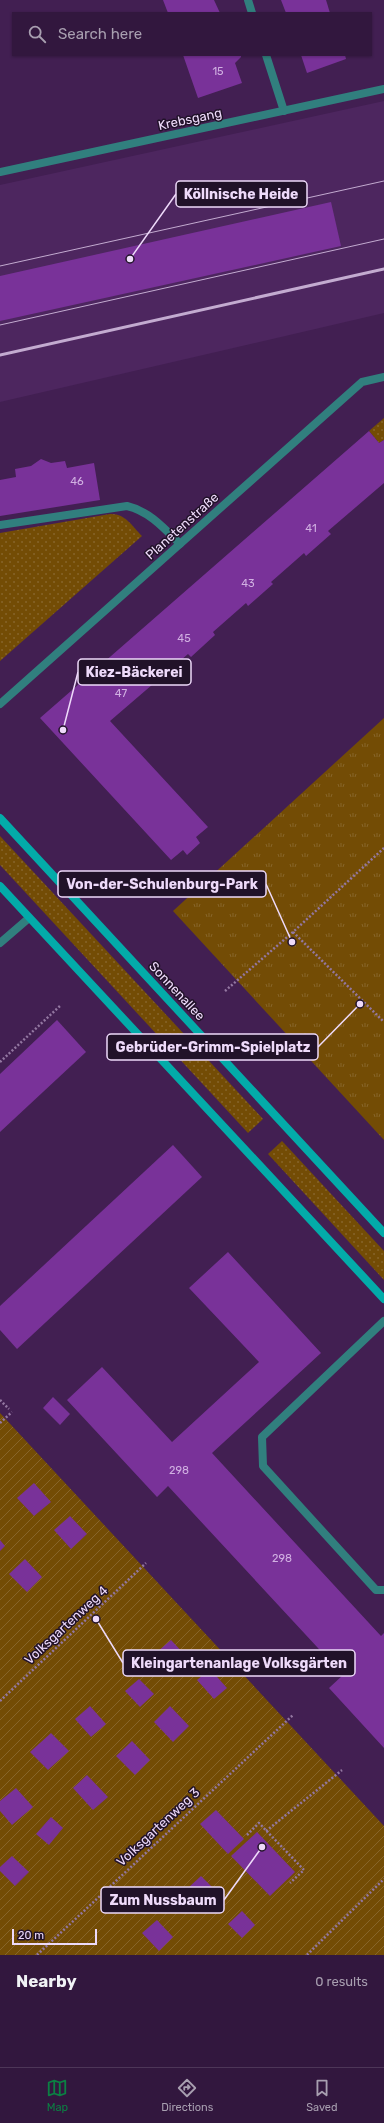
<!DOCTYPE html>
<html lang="en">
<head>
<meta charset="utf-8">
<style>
  :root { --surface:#32173e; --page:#3d2449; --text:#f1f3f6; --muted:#a89fb0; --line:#4d3658; --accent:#0b8043 }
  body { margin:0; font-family:Rubik,sans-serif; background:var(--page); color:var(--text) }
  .scale { position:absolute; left:12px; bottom:10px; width:85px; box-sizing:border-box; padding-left:4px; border:2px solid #eedafa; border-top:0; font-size:11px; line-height:14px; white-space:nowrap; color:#eedafa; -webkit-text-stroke:3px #211229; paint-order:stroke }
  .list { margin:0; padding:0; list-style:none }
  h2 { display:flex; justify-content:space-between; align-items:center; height:52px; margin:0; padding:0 16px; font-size:17px }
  h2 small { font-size:13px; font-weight:400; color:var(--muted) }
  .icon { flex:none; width:22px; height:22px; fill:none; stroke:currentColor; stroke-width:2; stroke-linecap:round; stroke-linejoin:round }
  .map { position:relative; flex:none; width:384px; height:1955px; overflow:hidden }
  .search { position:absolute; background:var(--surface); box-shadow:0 1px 3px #0004; left:12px; right:12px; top:12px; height:44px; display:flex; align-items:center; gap:10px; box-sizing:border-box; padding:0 14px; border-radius:0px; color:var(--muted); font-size:15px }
  .sheet { height:112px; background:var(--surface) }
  nav { display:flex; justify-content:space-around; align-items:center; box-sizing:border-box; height:56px; border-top:1px solid var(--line); background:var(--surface); font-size:11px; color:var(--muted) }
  nav a { display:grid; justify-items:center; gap:2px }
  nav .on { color:var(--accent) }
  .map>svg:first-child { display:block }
  .built { fill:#4d265f }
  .grass { fill:url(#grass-dots) }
  .park { fill:url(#park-tufts) }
  .garden { fill:url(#garden-furrows) }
  .building { fill:#793299 }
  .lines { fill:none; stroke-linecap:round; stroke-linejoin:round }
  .path { stroke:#9377a1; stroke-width:2.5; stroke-dasharray:2 2; stroke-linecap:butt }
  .service { stroke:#317f7e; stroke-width:8 }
  .minor { stroke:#317f7e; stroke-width:8 }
  .secondary { stroke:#03aba9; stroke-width:8 }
  .tram { stroke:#c3abd0; stroke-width:1 }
  .rail { stroke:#c3abd0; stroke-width:3 }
  .labels { text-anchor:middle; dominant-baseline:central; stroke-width:3; stroke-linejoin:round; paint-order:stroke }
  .number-label { font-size:11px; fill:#d1b0e2 }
  .street-label { font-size:13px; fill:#eedafa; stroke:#211229 }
  .leader { fill:none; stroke:#eedafa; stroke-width:1.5 }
  .callout-dot { fill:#eedafa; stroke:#211229; stroke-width:1.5 }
  .callout { fill:#211229; stroke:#eedafa; stroke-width:1.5 }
  .callout-label { font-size:14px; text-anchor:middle; font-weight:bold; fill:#eedafa }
</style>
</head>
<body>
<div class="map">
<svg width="384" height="1955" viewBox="0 0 384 1955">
  <defs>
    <pattern id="grass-dots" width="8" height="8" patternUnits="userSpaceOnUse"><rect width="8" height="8" fill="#734c05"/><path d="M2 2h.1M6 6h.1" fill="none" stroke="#87652a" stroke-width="1.8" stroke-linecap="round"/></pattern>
    <pattern id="park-tufts" width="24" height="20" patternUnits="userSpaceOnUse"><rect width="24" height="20" fill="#734c05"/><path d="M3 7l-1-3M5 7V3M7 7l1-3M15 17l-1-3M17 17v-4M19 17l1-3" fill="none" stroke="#87652a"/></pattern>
    <pattern id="garden-furrows" width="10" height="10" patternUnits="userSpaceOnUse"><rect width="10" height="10" fill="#734c05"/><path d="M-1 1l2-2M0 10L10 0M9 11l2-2" fill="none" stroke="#87652a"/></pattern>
  </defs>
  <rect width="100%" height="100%" fill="#421f52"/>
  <!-- built -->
  <path class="built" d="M384,101V313L0,402V185Z"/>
  <!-- grass -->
  <g class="grass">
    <path d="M384,418V440L379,443L369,431Z"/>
    <path d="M110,514C125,513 132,526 142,536L0,661V533Z"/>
    <path d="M0,836L263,1119L248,1133L0,865Z"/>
    <path d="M282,1141L384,1251V1280L268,1154Z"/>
  </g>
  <!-- park -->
  <path class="park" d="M384,718V1140L173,911Z"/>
  <!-- garden -->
  <path class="garden" d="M0,1413L384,1826V1955H0Z"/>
  <!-- building -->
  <g class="building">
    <path d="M163,0H214L220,13H168Z"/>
    <path d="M281,0H326L330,13H286Z"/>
    <path d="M183,55H241V57L235,63L242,83L198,98Z"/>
    <path d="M301,55H345L346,59L307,73Z"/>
    <path d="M331,202L341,246L0,321V276Z"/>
    <path d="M369,431L379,443L384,440V483L328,531L331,534L306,556L304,553L271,582L273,584L248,606L246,603L213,632L215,635L191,657L188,654L110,721L208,827L196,837L200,843L187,855L183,850L171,860L40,718Z"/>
    <path d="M41,459L51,463L65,461L67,468L94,463L100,500L0,516V480L16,477L15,469L31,466Z"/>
    <path d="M57,1020L86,1052L0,1132V1074Z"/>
    <path d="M173,1145L202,1177L17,1349L0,1330V1306Z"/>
    <path d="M228,1252L321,1353L212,1453L381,1636L384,1633V1748L329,1688L343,1675L168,1486L157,1497L67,1400L102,1367L172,1442L259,1362L189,1288Z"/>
    <path d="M53,1397L70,1414L60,1425L43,1408Z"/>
    <path d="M34,1483L51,1502L34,1516L17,1498Z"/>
    <path d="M70,1516L87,1534L71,1549L54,1530Z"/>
    <path d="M0,1540L5,1546L0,1551Z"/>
    <path d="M25,1559L42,1577L27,1592L9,1574Z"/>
    <path d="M171,1640L187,1657L172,1671L156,1653Z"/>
    <path d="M210,1669L227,1688L214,1699L197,1680Z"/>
    <path d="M139,1679L154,1694L140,1707L125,1691Z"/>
    <path d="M90,1706L106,1724L91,1737L75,1719Z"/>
    <path d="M170,1706L189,1726L173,1742L154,1722Z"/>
    <path d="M51,1733L69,1751L48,1770L30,1752Z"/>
    <path d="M132,1741L150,1760L135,1775L116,1756Z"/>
    <path d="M87,1775L108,1797L93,1810L73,1788Z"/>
    <path d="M16,1788L33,1807L12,1825L0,1811V1801Z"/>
    <path d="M216,1810L244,1839L228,1854L200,1824Z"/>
    <path d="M51,1817L63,1828L49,1845L36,1834Z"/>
    <path d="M257,1832L295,1872L270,1896L231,1856Z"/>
    <path d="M12,1856L29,1872L15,1886L0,1871V1867Z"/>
    <path d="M201,1876L221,1896L209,1908L188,1888Z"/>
    <path d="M242,1911L255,1925L242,1938L228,1924Z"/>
    <path d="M157,1920L173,1937L159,1951L142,1933Z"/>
  </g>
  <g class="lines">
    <!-- path -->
    <g class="path">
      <path d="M293,932L384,1022"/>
      <path d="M225,991L293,932L384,848"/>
      <path d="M0,1062L61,1005"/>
      <path d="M0,1400L9,1409"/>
      <path d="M0,1423L12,1412"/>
      <path d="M0,1701L146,1563"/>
      <path d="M266,1831L342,1770"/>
      <path d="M247,1835L259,1823L304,1870L290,1883"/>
      <path d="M37,1955L293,1715"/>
      <path d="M307,1955L384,1879"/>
    </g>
    <!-- service -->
    <g class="service">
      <path d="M0,525L127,506C149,511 164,528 180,544"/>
      <path d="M0,943L29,918"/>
      <path d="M384,1321L262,1437L263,1466L376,1590H384"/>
    </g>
    <!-- minor -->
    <g class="minor">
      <path d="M248,0L252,13"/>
      <path d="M266,55L284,111"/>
      <path d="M0,172L384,89"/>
      <path d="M0,704L362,382L384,377"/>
    </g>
    <!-- secondary -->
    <g class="secondary">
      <path d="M0,818L384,1233"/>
      <path d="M0,886L384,1299"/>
    </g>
    <!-- tram -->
    <g class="tram">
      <path d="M0,266L384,181"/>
      <path d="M0,325L384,239"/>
    </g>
    <!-- rail -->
    <path class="rail" d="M0,355L384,269"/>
  </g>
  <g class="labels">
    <!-- number labels -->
    <g class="number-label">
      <text x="218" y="71">15</text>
      <text x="77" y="481">46</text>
      <text x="311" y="528">41</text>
      <text x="248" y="583">43</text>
      <text x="184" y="638">45</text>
      <text x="121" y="693">47</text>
      <text x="179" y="1470">298</text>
      <text x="282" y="1558">298</text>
    </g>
    <!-- street labels -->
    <g class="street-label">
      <text transform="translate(190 119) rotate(-12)">Krebsgang</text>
      <text transform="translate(182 526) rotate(-42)">Planetenstraße</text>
      <text transform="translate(177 991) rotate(47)">Sonnenallee</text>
      <text transform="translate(66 1625) rotate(-43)">Volksgartenweg 4</text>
      <text transform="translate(158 1827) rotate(-43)">Volksgartenweg 3</text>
    </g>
  </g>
  <!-- callouts -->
  <path class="leader" d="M130 259L176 194M63 730L78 672M292 942L266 884M360 1004L318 1047M96 1619L123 1663M262 1847L224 1900"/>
  <g class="callout-dot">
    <circle cx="130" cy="259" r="4"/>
    <circle cx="63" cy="730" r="4"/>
    <circle cx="292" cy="942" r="4"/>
    <circle cx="360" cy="1004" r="4"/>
    <circle cx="96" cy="1619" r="4"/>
    <circle cx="262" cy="1847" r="4"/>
  </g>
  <g class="callout">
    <rect x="176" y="181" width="131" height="26" rx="4"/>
    <rect x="78" y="659" width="113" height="26" rx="4"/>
    <rect x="58" y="871" width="208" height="26" rx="4"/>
    <rect x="107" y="1034" width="211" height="26" rx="4"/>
    <rect x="123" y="1650" width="232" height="26" rx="4"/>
    <rect x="101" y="1887" width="123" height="26" rx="4"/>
  </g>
  <g class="callout-label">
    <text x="241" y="199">Köllnische Heide</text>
    <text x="134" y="677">Kiez-Bäckerei</text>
    <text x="162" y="889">Von-der-Schulenburg-Park</text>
    <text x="213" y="1052">Gebrüder-Grimm-Spielplatz</text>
    <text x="239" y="1668">Kleingartenanlage Volksgärten</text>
    <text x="163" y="1905">Zum Nussbaum</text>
  </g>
</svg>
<div class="scale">20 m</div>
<div class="search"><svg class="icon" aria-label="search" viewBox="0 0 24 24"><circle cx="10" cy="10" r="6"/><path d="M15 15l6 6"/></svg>Search here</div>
</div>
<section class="sheet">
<h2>Nearby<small>0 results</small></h2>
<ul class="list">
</ul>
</section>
<nav>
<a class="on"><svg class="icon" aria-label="map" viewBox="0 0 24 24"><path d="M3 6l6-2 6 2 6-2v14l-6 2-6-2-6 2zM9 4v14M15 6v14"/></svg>Map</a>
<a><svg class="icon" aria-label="directions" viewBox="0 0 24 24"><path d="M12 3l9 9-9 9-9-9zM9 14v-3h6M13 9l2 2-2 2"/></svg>Directions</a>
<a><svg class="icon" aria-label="saved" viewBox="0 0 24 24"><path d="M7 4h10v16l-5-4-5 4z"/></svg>Saved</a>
</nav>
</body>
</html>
